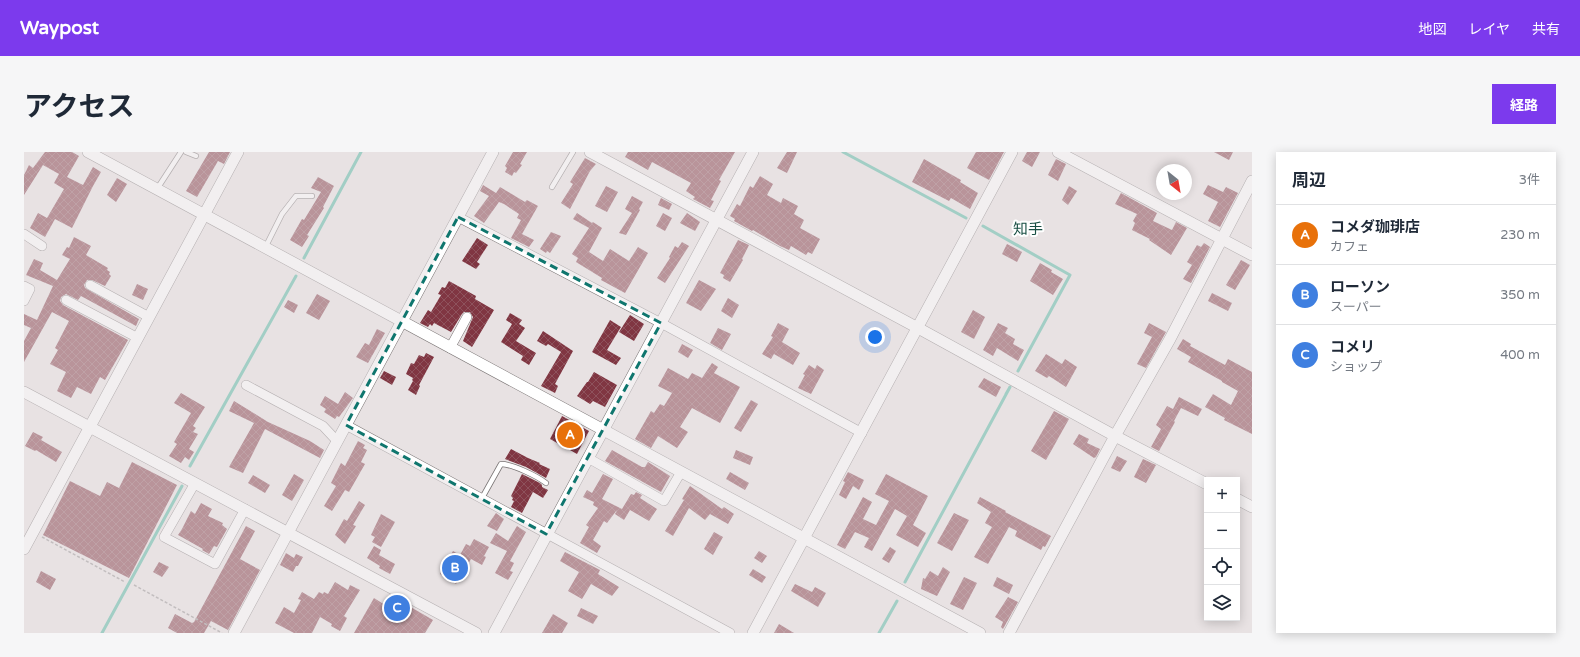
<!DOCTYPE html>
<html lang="ja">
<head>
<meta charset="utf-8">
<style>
  :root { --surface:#fff; --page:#f6f6f7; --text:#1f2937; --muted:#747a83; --line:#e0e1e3; --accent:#7c3aed }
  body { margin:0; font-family:"Varela Round","Noto Sans JP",sans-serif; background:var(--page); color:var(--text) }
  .controls { position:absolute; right:12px; bottom:12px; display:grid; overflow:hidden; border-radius:0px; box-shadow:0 2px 10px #0003 }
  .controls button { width:36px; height:36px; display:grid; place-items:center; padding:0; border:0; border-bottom:1px solid var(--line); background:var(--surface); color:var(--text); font:20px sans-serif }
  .compass { position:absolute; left:1132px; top:12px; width:36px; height:36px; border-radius:50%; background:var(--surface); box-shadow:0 2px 10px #0003; rotate:149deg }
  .you { position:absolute; left:851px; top:185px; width:14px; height:14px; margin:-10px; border:3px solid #fff; border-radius:50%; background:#1a73e8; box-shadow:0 0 0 6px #1a73e833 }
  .badge { display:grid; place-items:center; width:26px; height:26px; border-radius:50%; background:var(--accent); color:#fff; font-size:13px; font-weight:700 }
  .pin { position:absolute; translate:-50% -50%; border:2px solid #fff; box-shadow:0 1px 4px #0006 }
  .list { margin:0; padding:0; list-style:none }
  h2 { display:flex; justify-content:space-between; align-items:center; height:52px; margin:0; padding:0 16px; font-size:17px }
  h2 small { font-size:13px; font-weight:400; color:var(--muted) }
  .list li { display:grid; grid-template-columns:26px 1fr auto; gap:12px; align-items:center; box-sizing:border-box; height:60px; padding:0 16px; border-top:1px solid var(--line) }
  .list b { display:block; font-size:15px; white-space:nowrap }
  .list p { margin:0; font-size:13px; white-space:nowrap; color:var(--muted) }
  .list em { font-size:13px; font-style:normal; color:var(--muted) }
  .icon { flex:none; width:22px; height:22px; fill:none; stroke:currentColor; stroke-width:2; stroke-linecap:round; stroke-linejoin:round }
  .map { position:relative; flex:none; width:1228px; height:481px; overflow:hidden; border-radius:0px }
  header { display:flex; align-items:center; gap:24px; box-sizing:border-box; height:56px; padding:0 20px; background:var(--accent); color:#fff }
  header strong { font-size:19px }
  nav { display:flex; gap:22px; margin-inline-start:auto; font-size:14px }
  .intro { display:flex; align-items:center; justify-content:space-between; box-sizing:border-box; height:96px; padding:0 24px }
  h1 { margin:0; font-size:28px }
  .button { padding:10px 18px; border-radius:0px; background:var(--accent); color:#fff; font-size:14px; font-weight:700 }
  main { display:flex; gap:24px; padding:0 24px }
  aside { flex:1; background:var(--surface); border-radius:0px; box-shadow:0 2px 10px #0003 }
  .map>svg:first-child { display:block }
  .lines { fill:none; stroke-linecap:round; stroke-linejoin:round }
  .stream { stroke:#4eb69f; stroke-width:3 }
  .building { fill:url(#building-cross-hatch) }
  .service-casing { stroke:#797474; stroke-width:6 }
  .minor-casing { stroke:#797474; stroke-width:10 }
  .tertiary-casing { stroke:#797474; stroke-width:12 }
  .path { stroke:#979393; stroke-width:1.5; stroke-dasharray:3 2; stroke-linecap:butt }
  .service { stroke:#fff; stroke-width:4.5 }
  .minor { stroke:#fff; stroke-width:9 }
  .tertiary { stroke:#fff; stroke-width:11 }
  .marked { fill:none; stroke:#0f766e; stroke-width:3; stroke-dasharray:8 5; stroke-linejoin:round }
  .labels { text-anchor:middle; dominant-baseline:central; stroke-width:4; stroke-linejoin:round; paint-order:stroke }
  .quarter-label { font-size:15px; fill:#194f44; stroke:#fff }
</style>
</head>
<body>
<header>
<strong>Waypost</strong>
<nav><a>地図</a><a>レイヤ</a><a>共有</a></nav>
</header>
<div class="intro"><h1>アクセス</h1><a class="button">経路</a></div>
<main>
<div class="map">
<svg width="1228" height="481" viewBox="0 0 1228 481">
  <defs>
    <pattern id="building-cross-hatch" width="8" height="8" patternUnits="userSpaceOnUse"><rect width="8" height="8" fill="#803642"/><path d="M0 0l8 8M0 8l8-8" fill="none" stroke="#8e525c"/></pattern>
  </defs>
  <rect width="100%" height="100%" fill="#e8e2e3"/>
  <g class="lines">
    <!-- stream -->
    <g class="stream">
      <path d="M819,0L942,66"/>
      <path d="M959,74L1046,123L994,219"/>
      <path d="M280,106L337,0"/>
      <path d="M166,314L272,124"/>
      <path d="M881,430L986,235L982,242"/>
      <path d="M78,481L158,334"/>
      <path d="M855,481L873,449"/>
    </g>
  </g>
  <!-- building -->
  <g class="building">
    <path d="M21,0H48L55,4L43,25L59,33L69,15L77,20L69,34L48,76L31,67L21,85L6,76L14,61L23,66L40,37L30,31L35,22L19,13L0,43V23L5,13L9,16Z"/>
    <path d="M185,0H206L200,12L194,9L173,45L162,39Z"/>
    <path d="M489,0H503L496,12L498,13L492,21L490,20L488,24L481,20L483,16L481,14Z"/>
    <path d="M604,0H711L695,28L697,29L687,48L690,49L686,56L669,47L671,45L662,39L667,31L628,10L624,18L601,5Z"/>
    <path d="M763,0H773L763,21L753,16Z"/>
    <path d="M952,0H980L965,28L943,16Z"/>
    <path d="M1003,0H1016L1008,15L998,9Z"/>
    <path d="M1190,0H1209L1205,8Z"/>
    <path d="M561,6L572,12L566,19L546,57L537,51L549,32L546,30Z"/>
    <path d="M900,7L937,28L936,30L954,41L946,57L927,46L925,49L888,30Z"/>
    <path d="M1032,7L1042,12L1034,29L1024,23Z"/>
    <path d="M736,24L749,32L743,43L757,51L759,46L774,54L770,62L780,68L776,76L796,87L788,102L784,100L782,103L767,94L765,98L756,94L729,78L728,79L710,69L711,67L706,64L713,52L716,54L726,34L729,36Z"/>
    <path d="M294,25L310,34L299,55L300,56L283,83L285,84L278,95L266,88L278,67L280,68L297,40L287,36Z"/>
    <path d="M93,26L103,32L92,50L83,43Z"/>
    <path d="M459,33L472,41L476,35L501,50L503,48L514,54L498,82L510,88L505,95L487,86L497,68L493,66L495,62L480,52L475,50L460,71L450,64L465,44L456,39Z"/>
    <path d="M1184,33L1199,40L1202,35L1214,41L1196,75L1184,69L1194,50L1179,42Z"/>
    <path d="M582,34L594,40L583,60L571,54Z"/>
    <path d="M1045,34L1053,39L1044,53L1038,48Z"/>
    <path d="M1097,41L1133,61L1129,69L1148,78L1152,70L1163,76L1147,103L1125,88L1126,87L1108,78L1111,71L1109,69L1113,62L1091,52Z"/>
    <path d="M608,44L619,50L615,57L616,58L602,83L595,81L608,61L601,57Z"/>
    <path d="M637,46L648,52L645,58L634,53Z"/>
    <path d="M553,61L568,71L569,70L578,76L565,100L579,109L586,97L605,109L614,95L624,101L601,141L577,128L578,126L552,110L554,106L548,102L565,76L549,67Z"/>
    <path d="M639,61L648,66L641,79L632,74Z"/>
    <path d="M663,61L676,70L671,79L656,71Z"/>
    <path d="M527,80L537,84L526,101L523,99L522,101L516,97Z"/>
    <path d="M50,85L67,94L62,103L84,116L83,118L86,120L85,122L87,124L81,134L68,128H63L60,133L61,136L115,167L112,174L57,144L54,148L42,142L37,145L36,149L39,153L104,188L81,228L76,225L67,242L53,235L47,246L33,239L42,220L26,212L34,198L31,196L45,169L28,160L0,210V189L7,176L0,173V162L13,168L29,134L2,123L10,107L19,111L16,118L33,128L46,107L38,103L43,95L45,96Z"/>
    <path d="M453,86L464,93L453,110L456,112L452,117L438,109Z"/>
    <path d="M714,88L725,93L718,107L719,108L706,130L699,126L700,123L696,121Z"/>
    <path d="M658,90L665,94L641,131L633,126L646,106L645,105L651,94L654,96Z"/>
    <path d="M1180,91L1186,95L1167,131L1159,127L1168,113L1163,110L1173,93L1177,95Z"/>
    <path d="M983,92L998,100L993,110L978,102Z"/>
    <path d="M1217,108L1226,113L1211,138L1202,133Z"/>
    <path d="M1016,111L1028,118L1027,120L1039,127L1029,143L1006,129Z"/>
    <path d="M675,128L692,137L677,159L662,151Z"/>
    <path d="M425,129L452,144L451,147L470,158L448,195L439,189L449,165L446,160H440L438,162L427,180L410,171L408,174L406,172L404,175L396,171L404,158L407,160L417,143L414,142L418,135L421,136Z"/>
    <path d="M113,132L124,137L119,148L108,143Z"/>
    <path d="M1188,141L1208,151L1204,159L1184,149Z"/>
    <path d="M293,142L306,149L295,168L282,161Z"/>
    <path d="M704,146L715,153L708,166L697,159Z"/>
    <path d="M264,148L274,153L270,161L260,155Z"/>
    <path d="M949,158L961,165L950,187L937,180Z"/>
    <path d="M486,161L498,168L495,172L501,176L492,189L512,201L505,213L497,208L499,204L477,190L488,172L482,168Z"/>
    <path d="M606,163L620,172L610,189L595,180Z"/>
    <path d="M586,168L597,175L583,198L597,206L592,213L568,200Z"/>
    <path d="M754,171L765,177L758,190L776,201L769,213L750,202L747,207L738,202L749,185L747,184Z"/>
    <path d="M974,171L984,176L981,181L991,187L989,192L1000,198L994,209L973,196L969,204L959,198Z"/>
    <path d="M1125,171L1142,180L1122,216L1113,212L1128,185L1120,181Z"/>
    <path d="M694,176L707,182L698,198L686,191Z"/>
    <path d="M353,177L361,181L344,211L332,205L341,191L345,193Z"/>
    <path d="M519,179L549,199L531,232L534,234L531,241L517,234L537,200L524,192L522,194L513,189Z"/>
    <path d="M1159,187L1167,192L1166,194L1201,213L1204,207L1228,220V282L1200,268L1201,266L1181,255L1189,242L1207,253L1214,239L1198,230V229L1164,210L1167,205L1153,197Z"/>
    <path d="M658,192L669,198L664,206L654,200Z"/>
    <path d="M402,201L410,205L395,233L396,234L392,243L384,238L389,229L388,228L389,226L382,222L387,211L390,212L395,203L400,205Z"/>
    <path d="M1022,202L1038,212L1041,207L1053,215L1042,235L1025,224L1023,226L1011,219Z"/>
    <path d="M688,211L694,215L690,221L716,235L696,271L668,256L656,275L664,280L653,296L634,284L627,296L611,287L627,259L630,261L636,252L640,254L648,241L634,234L644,216L664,227L668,221L678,226Z"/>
    <path d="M785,213L791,217L793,213L800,218L787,242L774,236L781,223L779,222Z"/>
    <path d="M360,219L372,225L368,233L356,226Z"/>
    <path d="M570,220L593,233L581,255L569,249L566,252L553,244L563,230H564Z"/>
    <path d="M960,226L977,235L972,245L954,235Z"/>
    <path d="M321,240L329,246L315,265L313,264L311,267L300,260L302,257L296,253L301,244L314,252Z"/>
    <path d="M157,241L181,255L169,274L172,276L169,280L174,282L165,297L170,300L165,308L161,305L157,311L145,304L153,292L150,290L167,261L150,251Z"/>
    <path d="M1155,245L1178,257L1174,264L1157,256L1150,269L1151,270L1135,299L1127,295L1137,277L1132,273L1143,254L1149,257Z"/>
    <path d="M727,248L734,252L717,280L710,276Z"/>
    <path d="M210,249L244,270L286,289L300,298L296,306L241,277L219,321L205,315L230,271L205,259Z"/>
    <path d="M1030,259L1045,267L1022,308L1007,299Z"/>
    <path d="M538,264L565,279L553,302L526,287Z"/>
    <path d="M9,280L19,285L17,288L38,300L32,310L12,298L11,299L1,294Z"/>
    <path d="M1055,282L1065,287L1063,291L1076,297L1072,305L1070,306L1049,292Z"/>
    <path d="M334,289L341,293L339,296L343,298L337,310L341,312L325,340L321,338L308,359L300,354L312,334L307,331L317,311L321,314Z"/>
    <path d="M487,297L504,306L516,311L515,312L526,317L522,326L502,315L481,307Z"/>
    <path d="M588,298L618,315H621L624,310L646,324L637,340L581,309Z"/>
    <path d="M712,298L729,305L726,313L709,306Z"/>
    <path d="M1093,304L1103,309L1096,320L1087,316Z"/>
    <path d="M1119,307L1132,313L1122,331L1110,325Z"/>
    <path d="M108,310L153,333L105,426L19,383L46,329L76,344L83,330L95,336Z"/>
    <path d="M706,320L725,331L721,338L702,327Z"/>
    <path d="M824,320L840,328L835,338L829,334L822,347L815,343L821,330L819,329Z"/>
    <path d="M270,322L280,328L268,349L258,343Z"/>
    <path d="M498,322L516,331L518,333V335L524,338L519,346L509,340L498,361L487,355L490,349L488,348L489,346L487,344Z"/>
    <path d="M579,322L589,327L578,347L598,357L607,342L610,343L612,340L618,343L616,346L633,357L625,369L606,358L600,368L591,362L593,358L583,371L580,369L569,388L577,394L573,401L556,391L565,375L562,373L574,356L569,353L570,350L559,345L563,338L568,341Z"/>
    <path d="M862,322L904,344L889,373L902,381L894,395L872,383L883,364L871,357L848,399L840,395L845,386L831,380L821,397L813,393L839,345L848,350L839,367L852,373L865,349L851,342Z"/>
    <path d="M229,323L246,333L241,341L224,331Z"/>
    <path d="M666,334L698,357L700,355L710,362L704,372L686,362L681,368L665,356L649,384L641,379L660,348L658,347Z"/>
    <path d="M956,345L982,359L981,360L1027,384L1021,395L1019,394L1017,398L991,384L993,379L985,375L964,412L950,405L968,375L961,371L967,360L953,351Z"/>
    <path d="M335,349L341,353L329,373L332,374L321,392L311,383L320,367L323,369Z"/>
    <path d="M177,351L188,357L184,364L199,371L198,373L203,377L193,395L190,394L185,402L178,398L179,397L154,383L158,377L167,359L171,362Z"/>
    <path d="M472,361L480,367L473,379L463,374Z"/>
    <path d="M930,361L945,368L928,399L913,391Z"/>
    <path d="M357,362L371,370L357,395L348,390L351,385L347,383Z"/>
    <path d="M222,374L231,379L216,407L236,418L204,478L187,469L180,481H153L144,476L151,462L168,471L170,470Z"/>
    <path d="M493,374L502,380L486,409L490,411L486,419L489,420L484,428L471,421L483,399L466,391L472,381L484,389Z"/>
    <path d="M690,380L699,385L689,403L680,397Z"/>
    <path d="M450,387L465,395L460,404L462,405L458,413L447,407L432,432L416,422L429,399L436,403L442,392L446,394Z"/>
    <path d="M350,394L357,398L355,403L371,412L366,422L355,416L356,414L343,406Z"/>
    <path d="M866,395L872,399L865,411L858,407Z"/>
    <path d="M735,399L743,404L738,411L730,406Z"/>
    <path d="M541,400L576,418L574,422L595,435L588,444L567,432L558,447L544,439L555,420L536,409Z"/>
    <path d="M262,401L270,406L272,402L279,405L274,414H272L269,420L256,413Z"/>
    <path d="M135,410L145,415L138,425L129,420Z"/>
    <path d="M919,415L926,420L913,444L897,437L899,426L901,427L906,419L914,424Z"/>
    <path d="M729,417L742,425L738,431L725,423Z"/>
    <path d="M17,419L32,427L26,438L12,430Z"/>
    <path d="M940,425L953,431L939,458L926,452Z"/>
    <path d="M973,425L989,433L985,442L969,434Z"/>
    <path d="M311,430L324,438L326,433L336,438L320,464L323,466L316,479L307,474L308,472L296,465L288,481H270L251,471L260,455L270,461L277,448L274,447L278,440L290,447L295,440L299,442L300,440L304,442Z"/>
    <path d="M771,432L788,440L791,435L802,441L794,455L767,439Z"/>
    <path d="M366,443L409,468L401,481H330L350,446L361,453Z"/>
    <path d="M984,445L994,450L979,477L977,475L979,470L971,465Z"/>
    <path d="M557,456L574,464L569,472L553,464Z"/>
    <path d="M529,462L544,471L538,481H518Z"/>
    <path d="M755,472L770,481H750Z"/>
  </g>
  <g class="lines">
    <defs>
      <g id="service">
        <path d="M162,0L172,4"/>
        <path d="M528,35L549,0"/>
        <path d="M133,37L157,0"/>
        <path d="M241,96L258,62L272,44H288"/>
        <path d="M458,346L477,312C488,312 513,324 522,331"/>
      </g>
      <g id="minor">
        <path d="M434,65L637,171L838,281"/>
        <path d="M0,82L18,94"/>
        <path d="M66,133L125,165"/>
        <path d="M0,134L6,137L0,149"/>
        <path d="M42,148L114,186"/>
        <path d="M426,196L443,165"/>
        <path d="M222,233L299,274L313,289"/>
        <path d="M322,273L706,481"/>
        <path d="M564,306L640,349L657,320"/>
        <path d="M171,331L140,385L191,412L221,357"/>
      </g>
      <g id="tertiary">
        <path d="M64,0L956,481"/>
        <path d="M566,0L894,176L1091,284L1183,332"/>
        <path d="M1034,0L1228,103"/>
        <path d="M0,240L452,481"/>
        <path d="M1213,347L1228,355"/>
        <path d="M0,397L214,0"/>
        <path d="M210,481L469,0"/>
        <path d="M470,481L729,0"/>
        <path d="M729,481L988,0"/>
        <path d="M985,481L1091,284L1146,187L1228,29"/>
      </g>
    </defs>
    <!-- service casing -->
    <use href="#service" class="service-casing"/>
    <!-- minor casing -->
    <use href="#minor" class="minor-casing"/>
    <!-- tertiary casing -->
    <use href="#tertiary" class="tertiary-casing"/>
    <!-- path -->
    <g class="path">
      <path d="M18,385L101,430"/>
      <path d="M110,433L198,481"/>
    </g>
    <!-- service -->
    <use href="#service" class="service"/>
    <!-- minor -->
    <use href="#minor" class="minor"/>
    <!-- tertiary -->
    <use href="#tertiary" class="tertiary"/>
  </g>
  <!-- marked area -->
  <path d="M0 0H1228V481H0ZM434,65L637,171L522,382L322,273Z" fill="#e8e2e3" fill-opacity=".55" fill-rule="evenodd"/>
  <path class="marked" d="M434,65L637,171L522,382L322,273Z"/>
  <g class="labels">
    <!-- quarter labels -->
    <g class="quarter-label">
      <text x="1004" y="77">知手</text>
    </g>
  </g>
</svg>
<div class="controls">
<button>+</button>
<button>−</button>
<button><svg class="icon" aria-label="locate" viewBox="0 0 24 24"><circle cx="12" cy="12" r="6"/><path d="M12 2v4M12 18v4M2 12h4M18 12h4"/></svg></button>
<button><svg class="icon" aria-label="layers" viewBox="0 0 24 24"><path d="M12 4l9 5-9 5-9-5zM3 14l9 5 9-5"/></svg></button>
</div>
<svg class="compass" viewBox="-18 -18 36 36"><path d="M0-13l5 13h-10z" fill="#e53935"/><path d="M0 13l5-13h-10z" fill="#747a83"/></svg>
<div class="you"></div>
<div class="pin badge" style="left:546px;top:283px;background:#e8710a">A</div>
<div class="pin badge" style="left:431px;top:416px;background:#3f7fe0">B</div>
<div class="pin badge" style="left:373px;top:456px;background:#3f7fe0">C</div>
</div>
<aside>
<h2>周辺<small>3件</small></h2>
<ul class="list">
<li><span class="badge" style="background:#e8710a">A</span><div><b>コメダ珈琲店</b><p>カフェ</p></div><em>230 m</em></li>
<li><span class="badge" style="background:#3f7fe0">B</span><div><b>ローソン</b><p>スーパー</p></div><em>350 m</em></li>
<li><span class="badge" style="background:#3f7fe0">C</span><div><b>コメリ</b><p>ショップ</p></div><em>400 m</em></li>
</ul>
</aside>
</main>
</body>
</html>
